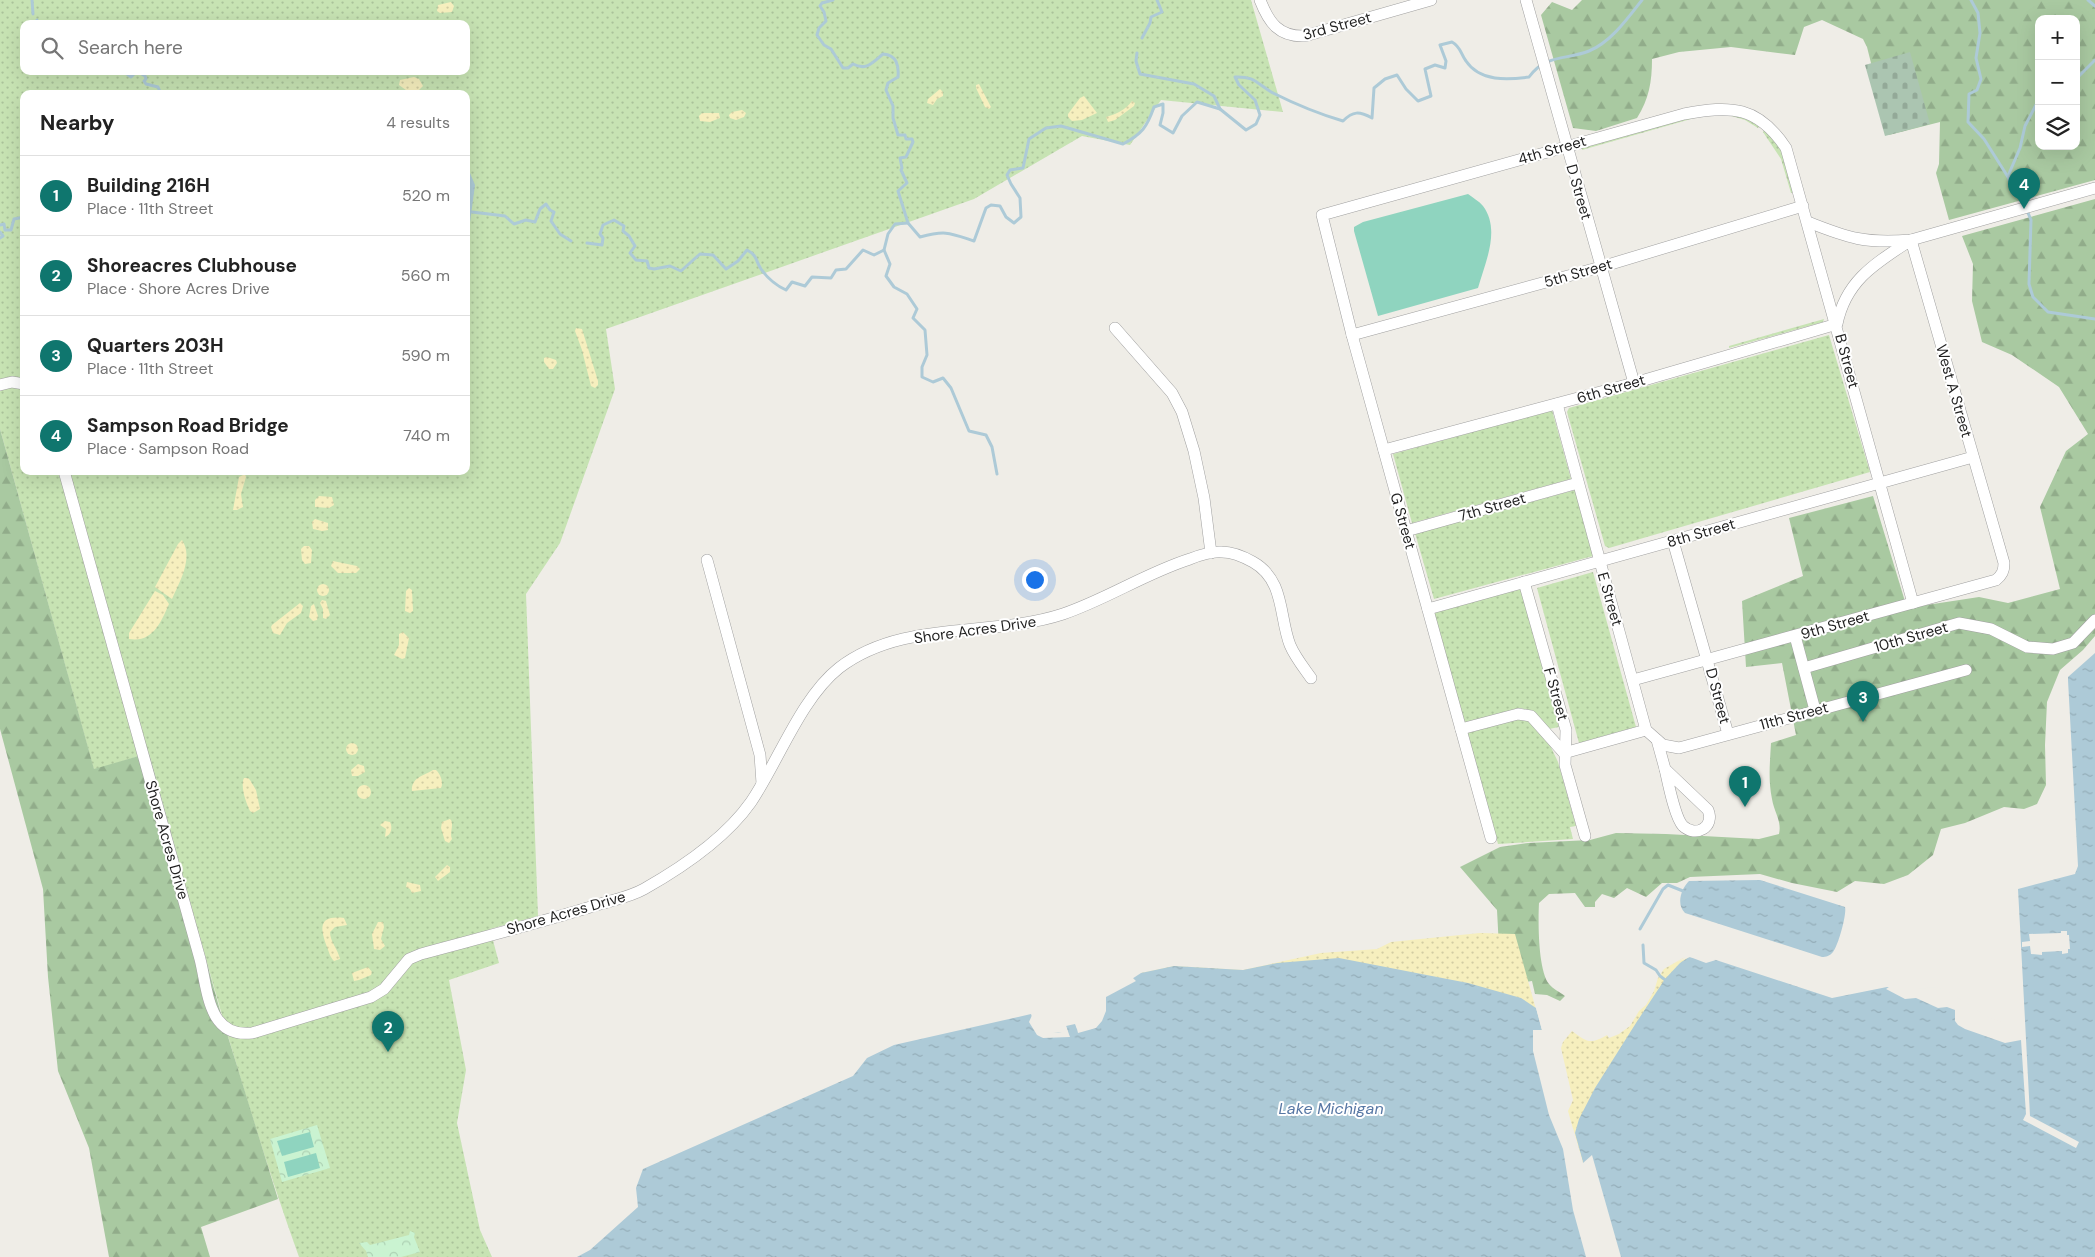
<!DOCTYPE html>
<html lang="en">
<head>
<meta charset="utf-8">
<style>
  :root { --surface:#fff; --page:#f6f6f6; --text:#222; --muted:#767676; --line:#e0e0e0; --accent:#0f766e }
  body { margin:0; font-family:"DM Sans",sans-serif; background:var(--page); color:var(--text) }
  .controls { position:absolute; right:15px; top:15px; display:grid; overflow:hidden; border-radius:10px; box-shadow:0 5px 20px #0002 }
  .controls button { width:45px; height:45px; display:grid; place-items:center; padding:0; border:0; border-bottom:1px solid var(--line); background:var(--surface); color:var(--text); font:25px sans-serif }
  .you { position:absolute; left:1034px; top:579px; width:18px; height:18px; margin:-12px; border:4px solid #fff; border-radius:50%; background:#1a73e8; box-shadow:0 0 0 8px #1a73e833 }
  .badge { display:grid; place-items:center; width:32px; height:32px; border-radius:50%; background:var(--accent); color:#fff; font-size:16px; font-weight:700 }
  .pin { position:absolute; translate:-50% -41px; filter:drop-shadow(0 1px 2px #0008) }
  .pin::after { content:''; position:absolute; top:26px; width:18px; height:15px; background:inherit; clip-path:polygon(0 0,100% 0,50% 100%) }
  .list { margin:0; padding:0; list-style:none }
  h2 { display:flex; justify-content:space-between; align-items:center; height:65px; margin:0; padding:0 20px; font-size:21px }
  h2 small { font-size:16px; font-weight:400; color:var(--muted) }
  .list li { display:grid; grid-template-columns:32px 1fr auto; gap:15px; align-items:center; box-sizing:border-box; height:80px; padding:0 20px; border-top:1px solid var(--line) }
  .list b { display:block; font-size:19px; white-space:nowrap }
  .list p { margin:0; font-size:16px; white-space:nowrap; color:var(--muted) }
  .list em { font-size:16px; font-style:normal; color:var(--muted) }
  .icon { flex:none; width:28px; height:28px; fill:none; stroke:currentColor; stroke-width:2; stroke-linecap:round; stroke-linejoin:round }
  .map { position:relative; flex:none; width:2095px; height:1257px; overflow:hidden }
  .search { position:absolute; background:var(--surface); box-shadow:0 5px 20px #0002; left:20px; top:20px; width:450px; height:55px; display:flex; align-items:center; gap:12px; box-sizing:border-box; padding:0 18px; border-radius:10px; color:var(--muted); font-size:19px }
  .panel { position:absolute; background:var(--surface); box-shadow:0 5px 20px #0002; left:20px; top:90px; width:450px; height:385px; border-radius:10px }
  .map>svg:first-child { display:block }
  .grass { fill:url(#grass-dots); fill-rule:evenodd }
  .forest { fill:url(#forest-firs); fill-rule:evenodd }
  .sand { fill:url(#sand-dots) }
  .cemetery { fill:url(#cemetery-stones) }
  .park { fill:url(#park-crowns) }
  .pitch { fill:#8fd4bf }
  .water { fill:url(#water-ripples) }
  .pier { fill:#efede7 }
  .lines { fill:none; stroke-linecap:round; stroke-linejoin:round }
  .stream { stroke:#adcad7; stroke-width:3 }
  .minor-casing { stroke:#a0a0a0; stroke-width:12 }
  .minor { stroke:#fff; stroke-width:11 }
  .labels { text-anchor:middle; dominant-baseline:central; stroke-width:4; stroke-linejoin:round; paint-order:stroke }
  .street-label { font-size:15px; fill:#1f1f1f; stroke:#fff }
  .water-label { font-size:16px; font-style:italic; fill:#5777a4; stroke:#fff }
</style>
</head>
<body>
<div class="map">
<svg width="2095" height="1257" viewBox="0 0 2095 1257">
  <defs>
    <pattern id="grass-dots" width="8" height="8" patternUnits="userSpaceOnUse" patternTransform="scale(1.25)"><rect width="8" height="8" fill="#c7e3b3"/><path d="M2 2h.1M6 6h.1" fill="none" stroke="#aac29a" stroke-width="1.8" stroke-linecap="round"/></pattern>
    <pattern id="forest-firs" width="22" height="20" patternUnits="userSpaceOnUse" patternTransform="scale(1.25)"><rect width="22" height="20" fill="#a9c9a1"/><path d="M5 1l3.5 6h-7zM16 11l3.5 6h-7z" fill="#91ac8a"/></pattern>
    <pattern id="sand-dots" width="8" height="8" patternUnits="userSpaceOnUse" patternTransform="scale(1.25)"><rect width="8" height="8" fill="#f6efbe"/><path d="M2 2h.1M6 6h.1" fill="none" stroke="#d2cca3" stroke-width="1.8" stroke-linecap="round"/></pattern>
    <pattern id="cemetery-stones" width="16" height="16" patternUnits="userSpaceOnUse" patternTransform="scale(1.25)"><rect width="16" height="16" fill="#abc5b1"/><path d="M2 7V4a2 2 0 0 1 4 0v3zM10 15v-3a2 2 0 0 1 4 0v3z" fill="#93a998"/></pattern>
    <pattern id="park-crowns" width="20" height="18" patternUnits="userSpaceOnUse" patternTransform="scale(1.25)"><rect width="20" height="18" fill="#caf3d1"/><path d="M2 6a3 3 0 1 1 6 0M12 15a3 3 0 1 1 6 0" fill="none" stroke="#add0b3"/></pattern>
    <pattern id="water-ripples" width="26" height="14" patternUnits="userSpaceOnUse" patternTransform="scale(1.25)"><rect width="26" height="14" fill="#adcad7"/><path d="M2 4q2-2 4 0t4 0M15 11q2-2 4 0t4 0" fill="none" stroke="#94adb8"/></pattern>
  </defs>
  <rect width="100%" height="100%" fill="#efede7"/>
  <!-- grass -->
  <g class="grass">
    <path d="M0,0H1251L1283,112L1161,100L1130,145L1082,136L974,199L606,329L615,389L560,543L526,594L538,916L490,929L499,963L449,980L466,1070L457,1123L480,1230L492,1257H299C240,1092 196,922 149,753L94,770L0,429ZM24,24H466V71H24ZM24,94H466V471H24Z"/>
    <path d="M1730,112L1760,125L1758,128L1745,120L1728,115H1705L1582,150V148L1700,113Z"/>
    <path d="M1765,129L1781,150L1794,192L1791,193L1781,159L1763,132Z"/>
    <path d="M1824,319L1823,322L1729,348V346Z"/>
    <path d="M1829,335L1870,472L1609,548L1605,546L1567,412L1569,408Z"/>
    <path d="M1552,410L1571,479L1412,523L1393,454Z"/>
    <path d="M1575,490L1593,556L1434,599L1415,533Z"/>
    <path d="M1593,572L1636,727L1579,743L1537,588Z"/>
    <path d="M1520,587L1559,727L1549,729L1536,713L1521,708L1464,723L1433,611Z"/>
    <path d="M1519,717L1530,720L1547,739L1558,762L1576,826L1570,827L1573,839L1498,844L1467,732Z"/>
  </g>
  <!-- forest -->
  <g class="forest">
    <path d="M1582,0H2095V180L1949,220L1936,173L1939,164L1940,122L1889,135L1867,47L1863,39L1822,20L1804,27L1795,55L1731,47L1679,52L1652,59C1652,82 1649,99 1637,118L1596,131L1573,128L1541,15L1552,2L1572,10ZM2039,19H2076V146H2039Z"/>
    <path d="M2095,199V636L2083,650L2060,670L2047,702L2045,745L2046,785L2037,804L2024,809L2004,807L1965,823L1941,829L1933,855L1908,875L1884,884L1855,881L1837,892L1792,883L1760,874L1690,877L1677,883H1662L1646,897L1627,888L1614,898L1602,894L1595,902V907H1585L1575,893L1549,894L1539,903C1538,921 1538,970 1549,984C1553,989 1560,992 1565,996L1560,1001L1547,995L1535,994L1532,981L1501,986L1497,910L1460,867L1500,847L1528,843L1590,840L1616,833L1666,834L1759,839L1779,834C1782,821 1774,812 1772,799C1768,780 1770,762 1771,743L1796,735L1782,663L1746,667L1742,601L1803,576L1789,518L1873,496L1907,608L1979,597L2008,603L2060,589L2040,507L2066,451L2088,434L2059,387L2012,355L1982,342L1972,301L1973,264L1962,236Z"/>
    <path d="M0,429L94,769L149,753L221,1014L278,1199L201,1227L210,1257H109L89,1148L58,1071L48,977L43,889L0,729Z"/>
  </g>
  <!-- sand -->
  <g class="sand">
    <path d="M451,2L454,6L452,12L440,13L437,11L438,5Z"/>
    <path d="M414,77L419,79L423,86L415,94L410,93L399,85L400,80Z"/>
    <path d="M979,84L991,107L989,109L985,107L976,88V85Z"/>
    <path d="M940,89L943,92V96L937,99L933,105L927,103L928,99Z"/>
    <path d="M1084,96L1097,113L1082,120L1072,121L1068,117V114L1080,98Z"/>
    <path d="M1132,101L1135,103L1134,106L1115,120L1108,122L1106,117C1117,114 1125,110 1132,101Z"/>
    <path d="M742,110L746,113L744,117L736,120L730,118L729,115L732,112Z"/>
    <path d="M702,113H719L720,118L710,122L700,121L699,116Z"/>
    <path d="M576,328L582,329L598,381V385L595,388L591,386L582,350L575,331Z"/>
    <path d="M547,357L556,360L557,363L553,369H549L544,362V358Z"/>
    <path d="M245,474L246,477L241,494L243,507L237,510H233L239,477Z"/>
    <path d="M319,496L332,497L334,505L329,508L315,507V500Z"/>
    <path d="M315,519L328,523V530L322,531L313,529L312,522Z"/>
    <path d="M182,540C194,558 179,583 172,599L155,587L178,544Z"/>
    <path d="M304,546H309L312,550L311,563L305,564L302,560L301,549Z"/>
    <path d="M333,561L357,566L360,569L356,573H338L331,566Z"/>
    <circle cx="323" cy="590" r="6"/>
    <path d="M409,588L412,590L413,611L410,613L405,611L406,591Z"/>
    <path d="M155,591L163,595L169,604C161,622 153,643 129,639V633Z"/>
    <path d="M322,600L326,601L330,615L326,619L323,618V609L320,603Z"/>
    <path d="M300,603L303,606L301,613L287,623L280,635L273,633L271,627L272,625Z"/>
    <path d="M314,604L318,616L317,620L313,621L309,617L311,606Z"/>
    <path d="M403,632L409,638L405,658L402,659L394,655L399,645V634Z"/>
    <circle cx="352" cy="749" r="6"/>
    <path d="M358,764L364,766L365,772L358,776H352L351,770Z"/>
    <path d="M433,770H436C440,773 444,783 441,788L412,791C411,777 424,776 433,770Z"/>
    <path d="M244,778H248L250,780L256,790L260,809L253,813L250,811C246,803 240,786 244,778Z"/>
    <circle cx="364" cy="792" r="7"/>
    <path d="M450,819C455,823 449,833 452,839L449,843L445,841L441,828L442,822Z"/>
    <path d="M385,821L390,822C393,828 391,835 385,837L386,829L380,825Z"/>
    <path d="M447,865L450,867V872L438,881L435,877Z"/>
    <path d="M407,882L420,885L421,891L412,893L410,889L406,887Z"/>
    <path d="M344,918L347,925L335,927L330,932C330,942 338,949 340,959L334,961C330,957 329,952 327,947C320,928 318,915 344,918Z"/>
    <path d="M378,922H383L384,927L381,939L385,946L380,950L374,949L372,934Z"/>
    <path d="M1480,933L1515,934L1542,1031L1141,973L1174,966L1243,970L1321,953L1377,949L1391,942Z"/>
    <path d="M1690,957L1583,1164L1568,1111L1573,1100L1561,1048L1563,1042L1572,1031C1587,1042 1590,1045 1607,1035L1609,1038L1619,1034L1630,1026L1639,1011L1646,1005L1654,991L1658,978L1664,969L1683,958Z"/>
    <path d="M368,967L372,972L371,975L359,980L354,981L352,973Z"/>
  </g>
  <!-- cemetery -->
  <path class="cemetery" d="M1910,52L1930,124L1885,136L1865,65Z"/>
  <!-- park -->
  <g class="park">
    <path d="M317,1125L330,1168L282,1182L270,1139Z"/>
    <path d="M410,1231L415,1233L414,1237L420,1252L401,1257H368L366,1251L359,1243L367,1242L370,1245L409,1235Z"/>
  </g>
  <!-- pitch -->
  <g class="pitch">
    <path d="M1468,194C1473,198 1479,201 1483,206C1501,230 1485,263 1478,288L1378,316L1354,231V227L1363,222Z"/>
    <path d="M310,1132L314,1147L282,1156L277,1141Z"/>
    <path d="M316,1153L320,1168L288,1177L284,1162Z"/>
  </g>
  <!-- water -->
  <g class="water">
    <path d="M466,171L470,173L475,185L466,252Z"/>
    <path d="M2095,653V1257H1609L1575,1133L1579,1119L1595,1088L1636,1023L1665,979L1680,963L1689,957L1716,960L1832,998L1887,987L1903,989L2001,1025L2025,1020L2018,889L2075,874L2078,866L2068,680V677Z"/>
    <path d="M1760,880L1845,907C1847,914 1838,946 1833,952C1830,956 1826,957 1822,957L1685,913C1676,904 1681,889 1689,881Z"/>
    <path d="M1339,958L1468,983L1521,998L1536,1008L1603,1257H577L590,1250L638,1207L636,1188L643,1169L853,1076L867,1058L894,1045L1031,1014L1038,1034L1068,1032L1066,1026L1075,1024L1077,1029L1097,1020L1106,996L1141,973L1174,966L1243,970L1277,963Z"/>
  </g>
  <!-- pier -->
  <g class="pier">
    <path d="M2061,931H2067V935H2069L2070,949H2068V953L2062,954V951L2042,952V955L2031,954L2030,946L2022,947V942L2030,941L2029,934L2061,933Z"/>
    <path d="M1689,955L1711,957L1716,960L1706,963L1690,957L1677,962Z"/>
    <path d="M1131,976L1136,981L1106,997V1011L1102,1021L1096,1028L1078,1033L1075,1021L1077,1022L1078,1026L1095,1018L1104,994Z"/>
    <path d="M1892,985L1918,989L1935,987L1949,992L1989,1018L2001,1022L2019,1018L2020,1020H2025L2030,1116L2079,1142L2076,1148L2023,1120L2026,1114L2021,1040L2005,1043L1965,1029L1958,1025L1955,1021V1010L1947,1007L1938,1008L1916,998L1905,999L1886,989Z"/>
    <path d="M1535,1004L1538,1006L1542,1023L1605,1257H1586L1573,1210L1563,1149L1549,1115L1533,1051V1030H1542Z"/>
    <path d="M1033,1013L1039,1032L1058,1033L1065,1031L1064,1026H1066L1070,1037L1043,1038L1037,1035L1029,1022Z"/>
    <path d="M1573,1129L1583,1163L1592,1155L1621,1257H1606L1572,1134Z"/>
  </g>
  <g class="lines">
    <!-- stream -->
    <g class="stream">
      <path d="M32,0L33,14"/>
      <path d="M833,0L822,3L820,6L824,12L826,21L819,28L817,35L824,45L831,49L843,68H848L853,64C866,71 872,63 883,54C897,55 899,66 898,77L888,83L886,90L893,106V118L898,135H905L906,139H912L913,142L906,157L900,158L902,168L901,170L907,183L898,191L908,223L920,237C946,230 950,233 974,241L986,208L991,205L1000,206L1006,217L1014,223L1021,217L1020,198L1011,184L1007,175L1010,170L1023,168L1029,139L1046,128L1061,126L1123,144C1142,134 1147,127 1154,107L1163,104V113L1160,125L1173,133L1182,116L1197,102L1220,109"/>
      <path d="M1971,0L1978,13L1980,33L1976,58L1981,79L1977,90L1969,94L1968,122L1984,139L2008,177"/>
      <path d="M2088,0L2095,6"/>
      <path d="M37,20L38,24"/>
      <path d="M1142,38L1150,23L1151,17L1162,12L1157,0"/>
      <path d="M1137,53L1136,61L1140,74L1194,84L1214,96L1220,109L1246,130L1256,124L1260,115L1255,100L1239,85L1235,77C1255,76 1257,84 1273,93C1295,104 1319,114 1343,121C1353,111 1359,111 1372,118L1374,88L1385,79L1397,75L1406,89L1418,101L1431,96L1425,69L1435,65L1445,68L1446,61L1440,45L1452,42C1461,47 1460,53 1466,61C1480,82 1508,80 1529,77C1545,54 1567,60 1589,51C1611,42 1628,18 1642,0"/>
      <path d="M123,71L131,77L134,74L131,71"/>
      <path d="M137,71L145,76L146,79L144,81L146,84L158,87L161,94"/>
      <path d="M2076,79L2095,60"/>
      <path d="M2039,99L2025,126L2020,148L2008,176L2011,187L2021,196L2031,220L2029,284L2033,297L2048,312L2095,319"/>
      <path d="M472,212L505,216L514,224L526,220L535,222L540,209L546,204L550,210L554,212L551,221L560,234L571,241"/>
      <path d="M0,225L4,224L5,230H11L14,219L24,217"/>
      <path d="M0,232L3,236L0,238"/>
      <path d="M587,243L602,245L603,238L600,234L603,225L614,220L624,226L623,231L629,236L635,246L630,253L636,260L647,261L649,268L654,269L670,266L681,271L700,254L713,255L726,269L738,261L747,250C758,256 755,260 761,269C768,279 775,285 786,290L792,282L805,286L812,277L831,278L836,270L846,269L863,250L874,255L884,250L888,234L895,224L908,223"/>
      <path d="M884,250L890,264L886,276L894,287L907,294L917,309L913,318L925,330L927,355L922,367V377L933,382L943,378L951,388L969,431L986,435L992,447L997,474"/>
      <path d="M1640,929L1663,889L1668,885L1683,891"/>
      <path d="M1643,945L1644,963L1656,970L1660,976L1668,982"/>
    </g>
    <defs>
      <g id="minor">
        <path d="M1260,0C1269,23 1279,37 1305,36L1431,0"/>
        <path d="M1526,0L1634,383"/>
        <path d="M1808,222C1848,238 1866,244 1911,240L2095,188"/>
        <path d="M1115,328L1172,393L1182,412L1194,451L1204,498L1211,553"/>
        <path d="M1352,335L1601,267L1803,206"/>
        <path d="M0,385L12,382L24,384"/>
        <path d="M1557,404L1646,730L1663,745L1679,748L1966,670"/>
        <path d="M1384,450L1634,383L1837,324C1846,280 1876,263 1911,240L2004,563C2004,571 2002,575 1996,580L1633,680"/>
        <path d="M64,471L200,959C208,991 208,1038 252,1033L371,997L384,989L409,959L421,954C480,938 539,923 597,905C613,900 630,897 644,889C683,867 725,839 751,802C778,762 801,698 839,668C903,619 990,638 1063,614C1107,599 1146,573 1190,559C1200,555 1211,551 1222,552C1233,552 1244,557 1253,562C1285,580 1279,617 1290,645C1295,657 1304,668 1311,678"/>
        <path d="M1406,531L1578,483"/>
        <path d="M1673,541L1728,734"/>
        <path d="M707,560L760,755L762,783"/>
        <path d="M1524,582L1566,730L1565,765L1585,836"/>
        <path d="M1428,609L1973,457"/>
        <path d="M1795,636L1815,710"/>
        <path d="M1804,668L1959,623L1991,629L2027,647L2053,649L2073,643L2095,620"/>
        <path d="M1461,729L1518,714L1531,716L1564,753L1646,730"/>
        <path d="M1657,740L1665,769"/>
        <path d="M1665,769L1708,810C1715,827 1696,838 1683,826C1675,818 1668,782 1665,769Z"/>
        <path d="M1491,838L1352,335L1322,215L1684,114C1731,105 1758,106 1786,148L1913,603"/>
      </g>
    </defs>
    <!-- minor casing -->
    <use href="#minor" class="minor-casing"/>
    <!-- minor -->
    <use href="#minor" class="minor"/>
  </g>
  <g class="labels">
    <!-- street labels -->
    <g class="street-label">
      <text transform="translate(1337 26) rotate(-15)">3rd Street</text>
      <text transform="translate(1552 150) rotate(-16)">4th Street</text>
      <text transform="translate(1579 192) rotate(74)">D Street</text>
      <text transform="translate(1578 273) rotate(-16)">5th Street</text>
      <text transform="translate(1847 361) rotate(75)">B Street</text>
      <text transform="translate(1611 389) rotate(-16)">6th Street</text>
      <text transform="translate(1954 391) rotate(74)">West A Street</text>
      <text transform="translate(1492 507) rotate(-16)">7th Street</text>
      <text transform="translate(1403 521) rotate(74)">G Street</text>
      <text transform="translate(1701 533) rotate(-16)">8th Street</text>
      <text transform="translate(1610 599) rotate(74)">E Street</text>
      <text transform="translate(1835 625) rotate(-16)">9th Street</text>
      <text transform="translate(975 630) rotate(-8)">Shore Acres Drive</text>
      <text transform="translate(1911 637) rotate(-16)">10th Street</text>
      <text transform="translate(1556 694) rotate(74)">F Street</text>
      <text transform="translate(1718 696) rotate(75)">D Street</text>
      <text transform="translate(1794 716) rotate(-15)">11th Street</text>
      <text transform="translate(167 840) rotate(74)">Shore Acres Drive</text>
      <text transform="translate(566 913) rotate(-16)">Shore Acres Drive</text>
    </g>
    <!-- water labels -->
    <g class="water-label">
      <text x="1331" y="1108">Lake Michigan</text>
    </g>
  </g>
</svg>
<div class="controls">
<button>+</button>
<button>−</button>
<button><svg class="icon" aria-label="layers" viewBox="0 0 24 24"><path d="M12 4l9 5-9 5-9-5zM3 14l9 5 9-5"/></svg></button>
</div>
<div class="you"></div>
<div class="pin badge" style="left:1745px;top:807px">1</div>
<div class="pin badge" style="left:388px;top:1052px">2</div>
<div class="pin badge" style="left:1863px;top:722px">3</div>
<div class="pin badge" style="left:2024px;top:209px">4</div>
<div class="search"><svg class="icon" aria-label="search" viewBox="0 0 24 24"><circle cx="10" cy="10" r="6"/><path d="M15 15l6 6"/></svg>Search here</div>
<section class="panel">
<h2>Nearby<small>4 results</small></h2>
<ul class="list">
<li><span class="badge">1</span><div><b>Building 216H</b><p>Place · 11th Street</p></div><em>520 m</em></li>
<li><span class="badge">2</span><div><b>Shoreacres Clubhouse</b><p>Place · Shore Acres Drive</p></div><em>560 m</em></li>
<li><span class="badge">3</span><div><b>Quarters 203H</b><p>Place · 11th Street</p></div><em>590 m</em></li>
<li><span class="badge">4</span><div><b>Sampson Road Bridge</b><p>Place · Sampson Road</p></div><em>740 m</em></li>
</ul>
</section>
</div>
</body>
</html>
